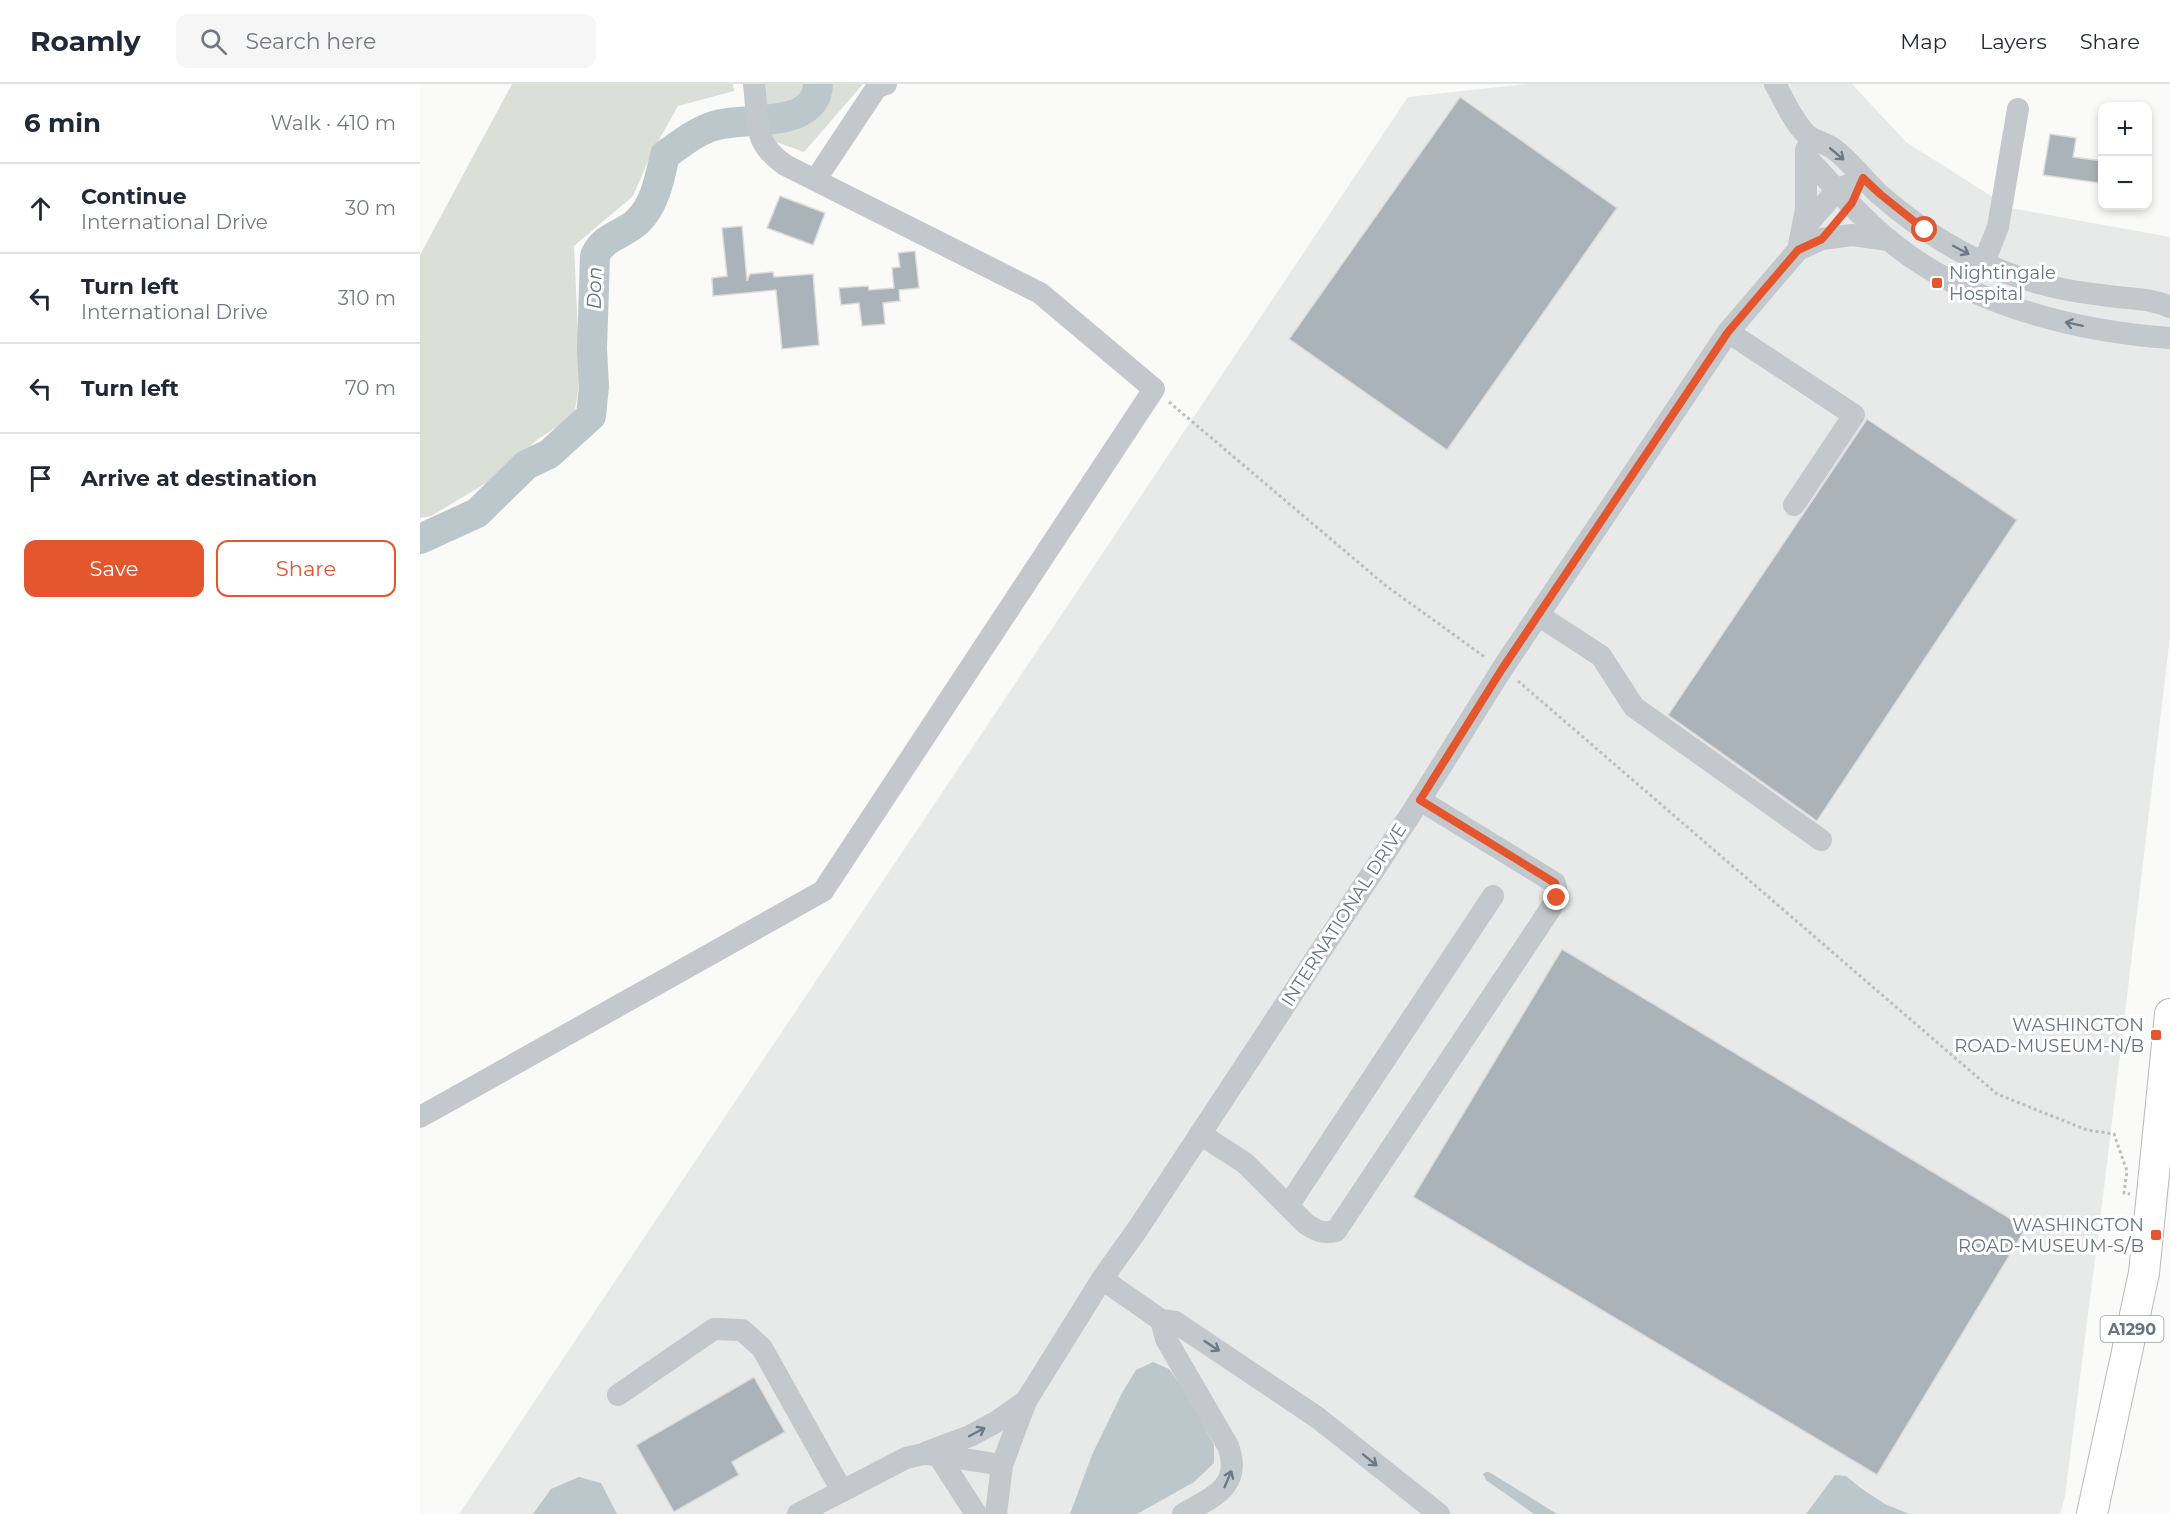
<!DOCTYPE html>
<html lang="en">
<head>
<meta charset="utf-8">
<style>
  :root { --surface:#fff; --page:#f6f6f7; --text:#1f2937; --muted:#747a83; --line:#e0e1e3; --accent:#e4572e }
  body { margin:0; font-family:Montserrat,sans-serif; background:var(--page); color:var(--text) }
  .controls { position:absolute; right:18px; top:18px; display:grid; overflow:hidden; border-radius:12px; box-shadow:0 3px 9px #0003 }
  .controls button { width:54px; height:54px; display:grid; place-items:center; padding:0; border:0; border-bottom:2px solid var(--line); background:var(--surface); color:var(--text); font:30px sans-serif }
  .stop { position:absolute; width:18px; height:18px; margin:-14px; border:4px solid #e4572e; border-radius:50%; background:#fff }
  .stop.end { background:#e4572e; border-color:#fff; box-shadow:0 2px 6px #0008 }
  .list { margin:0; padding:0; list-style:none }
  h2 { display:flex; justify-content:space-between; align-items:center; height:78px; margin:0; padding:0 24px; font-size:26px }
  h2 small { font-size:20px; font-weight:400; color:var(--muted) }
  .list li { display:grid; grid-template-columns:39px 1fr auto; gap:18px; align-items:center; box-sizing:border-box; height:90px; padding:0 24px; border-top:2px solid var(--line) }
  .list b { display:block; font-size:22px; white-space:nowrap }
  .list p { margin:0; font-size:20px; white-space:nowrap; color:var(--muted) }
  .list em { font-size:20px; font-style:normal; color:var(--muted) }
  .actions { display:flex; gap:12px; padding:18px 24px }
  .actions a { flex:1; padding:14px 0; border:2px solid var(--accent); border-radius:12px; text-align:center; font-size:21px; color:var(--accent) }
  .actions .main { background:var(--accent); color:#fff }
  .icon { flex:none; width:33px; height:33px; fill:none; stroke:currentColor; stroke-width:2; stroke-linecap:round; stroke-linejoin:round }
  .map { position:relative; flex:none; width:1750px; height:1430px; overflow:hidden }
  header { display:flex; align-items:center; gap:36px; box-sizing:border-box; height:84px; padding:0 30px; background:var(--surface); border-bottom:2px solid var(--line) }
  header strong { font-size:28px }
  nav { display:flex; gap:33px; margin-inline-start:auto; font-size:21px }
  .search { width:420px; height:54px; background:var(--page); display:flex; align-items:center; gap:15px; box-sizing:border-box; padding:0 21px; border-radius:12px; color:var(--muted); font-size:22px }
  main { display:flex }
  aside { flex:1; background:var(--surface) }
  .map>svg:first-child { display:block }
  .built { fill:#e8e9e9 }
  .green { fill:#dadfd7 }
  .water { fill:#bbc7cb }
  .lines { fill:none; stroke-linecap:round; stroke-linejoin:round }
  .river { stroke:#bbc7cb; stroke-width:30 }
  .building { fill:#aab3b9; stroke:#dcdcda; stroke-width:1.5 }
  .major-casing { stroke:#b5babe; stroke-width:32 }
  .path { stroke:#bbbfc2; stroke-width:3; stroke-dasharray:3 3; stroke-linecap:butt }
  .minor { stroke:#c3c8cc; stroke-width:22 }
  .major { stroke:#fff; stroke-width:30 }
  .oneway { stroke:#6a7a87 }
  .route { stroke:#e4572e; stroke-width:8 }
  .poi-dot { fill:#e4572e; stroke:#fff; stroke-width:2 }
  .labels { text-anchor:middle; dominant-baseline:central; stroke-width:6; stroke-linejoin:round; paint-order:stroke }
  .shield { fill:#fff; stroke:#939fa8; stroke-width:1.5 }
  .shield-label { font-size:16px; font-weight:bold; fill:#657683 }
  .poi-label { font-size:18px; fill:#657683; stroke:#fff; text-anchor:end }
  .street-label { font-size:18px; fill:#657683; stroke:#fff }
  .water-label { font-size:20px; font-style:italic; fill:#60757c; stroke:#fff }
</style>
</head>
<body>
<header>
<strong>Roamly</strong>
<div class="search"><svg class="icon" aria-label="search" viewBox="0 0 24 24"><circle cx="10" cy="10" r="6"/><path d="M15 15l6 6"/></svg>Search here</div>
<nav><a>Map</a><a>Layers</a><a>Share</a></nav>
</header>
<main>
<aside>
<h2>6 min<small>Walk · 410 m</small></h2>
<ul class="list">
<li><svg class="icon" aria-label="ahead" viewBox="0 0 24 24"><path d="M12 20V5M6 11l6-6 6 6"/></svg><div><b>Continue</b><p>International Drive</p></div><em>30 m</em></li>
<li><svg class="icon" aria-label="left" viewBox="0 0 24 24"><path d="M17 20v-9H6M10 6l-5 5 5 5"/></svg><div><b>Turn left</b><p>International Drive</p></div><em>310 m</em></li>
<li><svg class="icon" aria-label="left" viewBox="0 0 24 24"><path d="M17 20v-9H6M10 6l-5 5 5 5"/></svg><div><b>Turn left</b></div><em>70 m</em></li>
<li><svg class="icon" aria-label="arrive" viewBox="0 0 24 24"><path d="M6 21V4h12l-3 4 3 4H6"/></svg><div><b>Arrive at destination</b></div></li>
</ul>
<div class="actions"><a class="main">Save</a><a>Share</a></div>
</aside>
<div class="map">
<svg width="1750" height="1430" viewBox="0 0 1750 1430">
  <rect width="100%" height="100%" fill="#fafaf8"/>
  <!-- built -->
  <path class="built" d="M1106,0H1432L1486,58L1590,124L1750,153V553L1686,1088L1645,1412L1640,1430H39L988,13Z"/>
  <!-- green -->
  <g class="green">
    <path d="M92,0H313L314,7L258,22L231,70L213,112L154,162L160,294L154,332L118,355L78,392L11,432L0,434V171Z"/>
    <path d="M342,0H443L384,68L353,57Z"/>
  </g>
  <!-- water -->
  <g class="water">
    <path d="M733,1278L749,1285L767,1310L794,1361V1379L774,1398L717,1430H650L672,1371L702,1309L716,1286Z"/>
    <path d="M1066,1388H1069L1137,1430H1114L1066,1396L1063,1390Z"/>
    <path d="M1415,1391L1426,1392L1442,1405L1465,1420L1489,1430H1386Z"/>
    <path d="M159,1393L181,1399L197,1430H113L131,1405Z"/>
  </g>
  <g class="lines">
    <!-- river -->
    <path class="river" d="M0,455L57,429L106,381L129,370L171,332L174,302L172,265L175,172C183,152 204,151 218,137C235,121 240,93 245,71C258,62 272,50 288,44C317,30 396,49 398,0"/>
  </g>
  <!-- building -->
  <g class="building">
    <path d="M1040,13L1197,124L1027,366L869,255Z"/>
    <path d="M1630,50L1656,54L1653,73L1683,77L1680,99L1623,91Z"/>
    <path d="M360,112L405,129L393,161L347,144Z"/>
    <path d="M322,142L327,197L330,190L353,188L354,193L393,190L399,261L362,265L356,206L293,212L292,194L307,192L302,144Z"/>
    <path d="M495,167L499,204L479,206L480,217L463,219L465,240L442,242L439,219L421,221L419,204L448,202L449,206L474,204L472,184L480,183L478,169Z"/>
    <path d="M1447,335L1597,436L1397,737L1248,631Z"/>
    <path d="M1142,865L1606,1144L1457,1391L993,1113Z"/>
    <path d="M334,1293L365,1348L312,1378L319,1391L254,1428L216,1361Z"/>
  </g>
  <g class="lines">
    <defs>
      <path id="major" d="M1672,1430L1724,1189L1750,930"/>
    </defs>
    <!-- major casing -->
    <use href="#major" class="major-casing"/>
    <!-- path -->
    <g class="path">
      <path d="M749,318L965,501L1066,574"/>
      <path d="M1098,597L1577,1010L1667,1046L1694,1050L1707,1087L1704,1109L1710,1110"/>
    </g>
    <!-- minor -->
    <g class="minor">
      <path d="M1355,0C1364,16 1373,37 1386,50C1393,57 1406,59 1414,65C1431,78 1444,96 1459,110C1506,152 1568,188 1630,202C1652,208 1674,210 1697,213C1715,215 1733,215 1750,223"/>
      <path d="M1386,73C1413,101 1440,133 1470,157C1546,220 1654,247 1750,254"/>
      <path d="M396,95L457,3L466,0"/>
      <path d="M1384,144L1418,105L1431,100"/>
      <path d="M1378,166L1386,125V66"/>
      <path d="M1564,178L1578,143L1598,25"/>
      <path d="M1308,248L1434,331L1374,421"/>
      <path d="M1118,531L1181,572L1214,623L1401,756"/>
      <path d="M0,1033L403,807L734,305L620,209L365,81C331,57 339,38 334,0"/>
      <path d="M780,1050L825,1079L886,1140C897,1147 903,1150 916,1147L1121,839C1129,826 1141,814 1135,799L1000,716"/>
      <path d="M868,1122L1073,812"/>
      <path d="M682,1195L741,1236L755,1238L898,1334L1019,1430"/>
      <path d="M741,1236L746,1255L808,1362C823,1403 792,1413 763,1430"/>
      <path d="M198,1311L294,1245L322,1246L342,1264L422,1407"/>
      <path d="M507,1368L550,1352L576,1338L606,1317"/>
      <path d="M518,1371L556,1430"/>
      <path d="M378,1430L486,1374L503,1370L518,1371L582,1381"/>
      <path d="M576,1430L582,1381L606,1317L682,1195L717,1146L1000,716L1082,585L1308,248L1378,166L1402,155L1432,151L1469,156"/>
    </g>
    <!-- major -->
    <use href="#major" class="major"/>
  </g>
  <!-- one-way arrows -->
  <defs><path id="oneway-shaft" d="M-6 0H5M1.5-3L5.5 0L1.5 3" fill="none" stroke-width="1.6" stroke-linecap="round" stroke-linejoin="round" transform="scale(1.5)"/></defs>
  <g class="oneway">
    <use href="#oneway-shaft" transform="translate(1417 70) rotate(40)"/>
    <use href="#oneway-shaft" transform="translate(1541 166) rotate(28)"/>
    <use href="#oneway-shaft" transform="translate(1654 240) rotate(-168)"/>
    <use href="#oneway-shaft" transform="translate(792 1262) rotate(34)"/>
    <use href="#oneway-shaft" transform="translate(557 1348) rotate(-28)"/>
    <use href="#oneway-shaft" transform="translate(950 1376) rotate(39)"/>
    <use href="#oneway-shaft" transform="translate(808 1395) rotate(-67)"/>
  </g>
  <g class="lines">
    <!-- route -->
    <path class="route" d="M1137,814L1138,806L1135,799L1000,716L1082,585L1308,248L1378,166L1402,155L1432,119L1443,94L1460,110L1505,146"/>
  </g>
  <!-- markers -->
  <g class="poi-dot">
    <rect x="1511" y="193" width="12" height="12" rx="3"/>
    <rect x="1730" y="945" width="12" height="12" rx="3"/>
    <rect x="1730" y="1145" width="12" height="12" rx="3"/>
  </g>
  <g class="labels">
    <!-- shield labels -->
    <rect class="shield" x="1680.5" y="1232" width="63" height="26" rx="4.5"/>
    <g class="shield-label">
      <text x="1712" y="1245">A1290</text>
    </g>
    <!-- poi labels -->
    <g class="poi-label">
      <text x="1529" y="189" text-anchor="start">Nightingale<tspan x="1529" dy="21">Hospital</tspan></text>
      <text x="1724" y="941">WASHINGTON<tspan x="1724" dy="21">ROAD-MUSEUM-N/B</tspan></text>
      <text x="1724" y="1141">WASHINGTON<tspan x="1724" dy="21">ROAD-MUSEUM-S/B</tspan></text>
    </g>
    <!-- street labels -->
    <g class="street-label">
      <text transform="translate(924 831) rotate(-57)">INTERNATIONAL DRIVE</text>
    </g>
    <!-- water labels -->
    <g class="water-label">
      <text transform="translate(174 204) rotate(-89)">Don</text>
    </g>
  </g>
</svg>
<div class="controls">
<button>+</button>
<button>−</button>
</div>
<div class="stop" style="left:1505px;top:146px"></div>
<div class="stop end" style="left:1137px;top:814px"></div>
</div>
</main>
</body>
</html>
